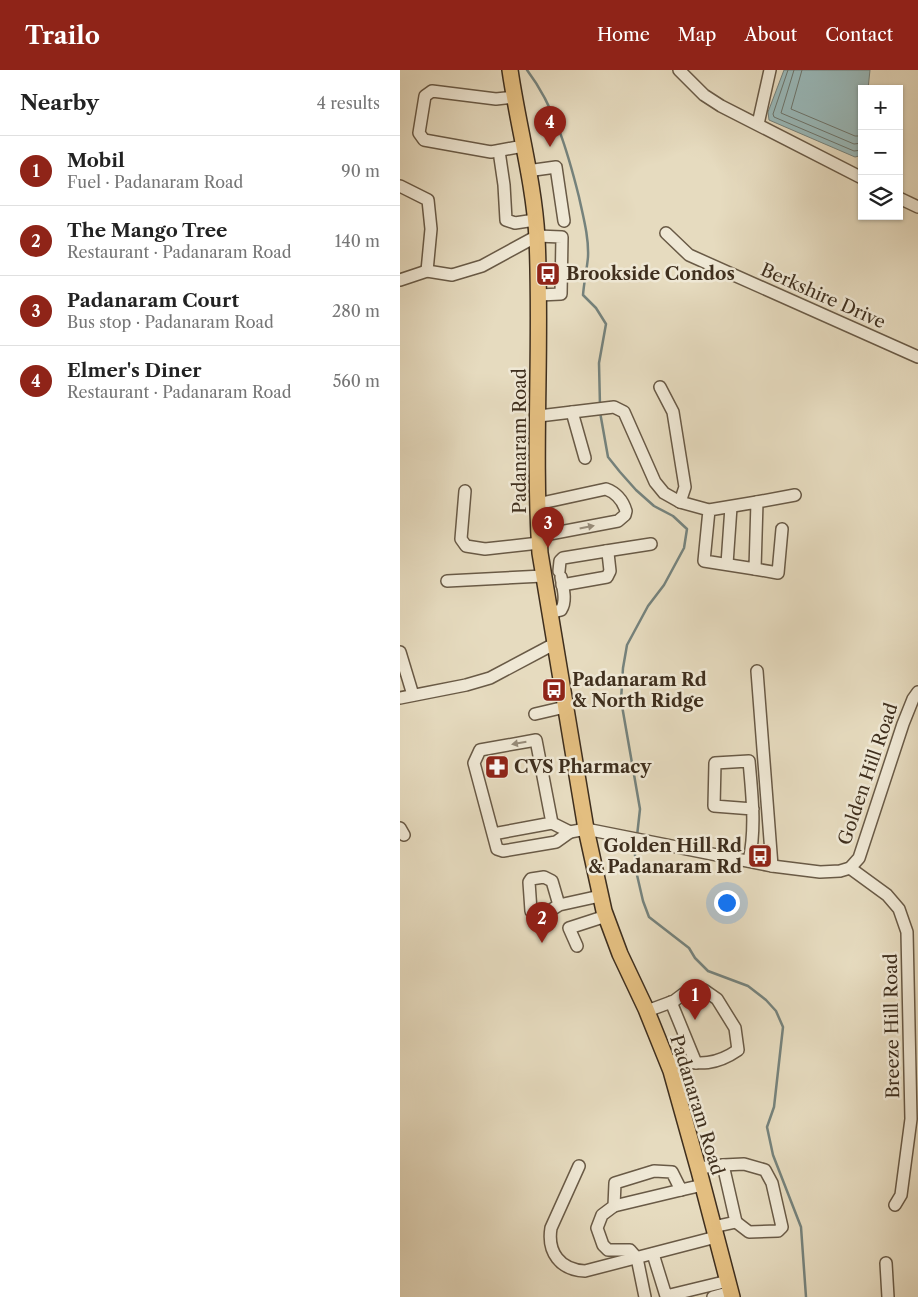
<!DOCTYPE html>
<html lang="en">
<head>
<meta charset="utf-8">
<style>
  :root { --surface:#fff; --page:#f6f6f6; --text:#222; --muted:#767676; --line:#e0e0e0; --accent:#8f2418 }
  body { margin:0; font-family:"Libre Caslon Text",serif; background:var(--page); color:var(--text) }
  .controls { position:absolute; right:15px; top:15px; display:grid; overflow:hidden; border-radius:0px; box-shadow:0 1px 4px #0004 }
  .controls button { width:45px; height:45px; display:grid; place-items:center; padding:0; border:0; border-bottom:1px solid var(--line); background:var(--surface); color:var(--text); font:25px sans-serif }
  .you { position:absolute; left:326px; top:832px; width:18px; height:18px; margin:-12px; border:4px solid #fff; border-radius:50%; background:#1a73e8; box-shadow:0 0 0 8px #1a73e833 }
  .badge { display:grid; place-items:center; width:32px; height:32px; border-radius:50%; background:var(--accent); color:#fff; font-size:16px; font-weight:700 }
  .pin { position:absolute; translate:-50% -41px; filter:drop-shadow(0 1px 2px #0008) }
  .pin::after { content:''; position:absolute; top:26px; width:18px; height:15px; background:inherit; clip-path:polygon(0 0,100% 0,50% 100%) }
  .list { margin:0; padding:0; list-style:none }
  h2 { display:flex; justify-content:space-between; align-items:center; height:65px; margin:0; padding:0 20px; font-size:21px }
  h2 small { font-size:16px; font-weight:400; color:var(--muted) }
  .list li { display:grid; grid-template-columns:32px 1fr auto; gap:15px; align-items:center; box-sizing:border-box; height:70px; padding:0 20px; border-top:1px solid var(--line) }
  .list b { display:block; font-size:19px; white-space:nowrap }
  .list p { margin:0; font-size:16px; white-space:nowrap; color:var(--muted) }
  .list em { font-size:16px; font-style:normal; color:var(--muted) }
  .icon { flex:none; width:28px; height:28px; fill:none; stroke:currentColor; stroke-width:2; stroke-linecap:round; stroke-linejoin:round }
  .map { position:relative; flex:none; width:518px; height:1227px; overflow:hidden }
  header { display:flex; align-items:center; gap:30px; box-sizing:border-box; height:70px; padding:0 25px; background:var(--accent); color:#fff }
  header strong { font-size:24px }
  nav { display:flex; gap:28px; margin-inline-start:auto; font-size:18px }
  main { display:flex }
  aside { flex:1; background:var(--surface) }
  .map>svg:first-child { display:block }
  .water { fill:#99b9ba; stroke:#75827c }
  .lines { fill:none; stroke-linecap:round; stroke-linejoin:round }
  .shore { stroke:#6c746c; stroke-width:1 }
  .stream { stroke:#75827c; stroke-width:2.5 }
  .minor-casing { stroke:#695a46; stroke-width:14 }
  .major-casing { stroke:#3f2f1e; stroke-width:18 }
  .minor { stroke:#efe8d5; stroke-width:11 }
  .major { stroke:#e3be80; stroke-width:15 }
  .oneway { fill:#978c7a }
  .labels { text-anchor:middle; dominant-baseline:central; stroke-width:5; stroke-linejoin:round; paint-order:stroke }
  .poi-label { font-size:18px; font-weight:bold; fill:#3f2f1e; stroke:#efe8d5; text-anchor:start }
  .street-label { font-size:18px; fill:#3f2f1e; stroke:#efe8d5 }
</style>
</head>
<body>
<header>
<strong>Trailo</strong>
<nav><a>Home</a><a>Map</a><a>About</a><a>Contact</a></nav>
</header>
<main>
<aside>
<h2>Nearby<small>4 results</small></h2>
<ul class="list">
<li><span class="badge">1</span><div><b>Mobil</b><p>Fuel · Padanaram Road</p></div><em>90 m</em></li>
<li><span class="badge">2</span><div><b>The Mango Tree</b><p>Restaurant · Padanaram Road</p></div><em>140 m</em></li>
<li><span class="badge">3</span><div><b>Padanaram Court</b><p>Bus stop · Padanaram Road</p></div><em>280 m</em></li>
<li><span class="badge">4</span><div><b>Elmer's Diner</b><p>Restaurant · Padanaram Road</p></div><em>560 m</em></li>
</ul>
</aside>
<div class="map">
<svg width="518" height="1227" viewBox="0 0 518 1227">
  <rect width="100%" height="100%" fill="#e6dbbf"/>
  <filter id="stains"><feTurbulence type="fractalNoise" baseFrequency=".004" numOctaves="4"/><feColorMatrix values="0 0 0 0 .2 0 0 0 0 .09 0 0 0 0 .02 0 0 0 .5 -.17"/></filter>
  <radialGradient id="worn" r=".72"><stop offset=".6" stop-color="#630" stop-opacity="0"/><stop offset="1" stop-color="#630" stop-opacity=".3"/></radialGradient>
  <!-- water -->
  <path class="water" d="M384,0H470L468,19H462V80L459,86L455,87L369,50L368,42Z"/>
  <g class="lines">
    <!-- shore -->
    <g class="shore">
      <path d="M388,0L373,44L374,47L454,81L462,80"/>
      <path d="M394,0L381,43L454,74L462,73"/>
      <path d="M402,0L391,39L455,66H462"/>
    </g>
    <!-- stream -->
    <g class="stream">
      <path d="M127,0C155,37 168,83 179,127C183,146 189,167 188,187C187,199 184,212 183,225L196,238L206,254L199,293L200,336"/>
      <path d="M200,342L208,387L220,402L236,420L254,436L273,446L287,459L284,478L264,515L248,536L227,575L223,598L221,630L240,739L237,766"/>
      <path d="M236,772L235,785L237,805L243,831L249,847L289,878L295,888L308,901L348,916L366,930L376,941L383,957L374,1037L367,1057L373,1085L401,1157L406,1227"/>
    </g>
    <defs>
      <g id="minor">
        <path d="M279,0L304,25L321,36L462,108"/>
        <path d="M114,27L96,29L32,21L25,26L19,63L24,70L91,82L123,76"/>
        <path d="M358,54L370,0"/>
        <path d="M99,81L104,115L106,150L115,153L135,150"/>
        <path d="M127,101L156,97L164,151"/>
        <path d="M0,116L28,130L31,159L27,201"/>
        <path d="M499,128L518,137"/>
        <path d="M266,163L289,185L518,287"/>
        <path d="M0,210L27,201L52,205L82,196L137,166L162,167L161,224L139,225"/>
        <path d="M260,317L273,342L285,417L280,432"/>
        <path d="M172,342L185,388"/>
        <path d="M139,346L214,337L224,342L255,412L264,423L280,432L309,440L357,432L355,499L304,491L309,440"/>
        <path d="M65,421L61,469L66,476L85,479L139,473"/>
        <path d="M357,432L395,425"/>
        <path d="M137,434L206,419C217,423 223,431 226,441L225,445L218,451L139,466"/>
        <path d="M206,481L251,474"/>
        <path d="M327,494L331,437"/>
        <path d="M355,499L378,503L382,459"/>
        <path d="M159,501L160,491L163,488L206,481L208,483L210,501L207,507L162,515"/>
        <path d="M47,511L143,506"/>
        <path d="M149,543L161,540C167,531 163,518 161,507"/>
        <path d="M0,582L13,625"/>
        <path d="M357,601L372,796"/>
        <path d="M0,628L66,615L90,608L154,574"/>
        <path d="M135,644L165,637"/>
        <path d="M0,758L4,765"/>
        <path d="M170,762L186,759L372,796L420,802L440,801L450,798L459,788L503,654L513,629L518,622"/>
        <path d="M93,764L152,753L170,762L156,772L103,781L97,779L74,693L80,680L136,670L152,753"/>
        <path d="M349,791C356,758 352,725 349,691L315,693L314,736L353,739"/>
        <path d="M450,798L487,825L499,839L507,862L511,1049L501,1125L495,1135"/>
        <path d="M159,835L152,811L144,807L131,809L129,812L131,841L134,843L148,842L159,835L200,826"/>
        <path d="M177,876L169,858L206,846"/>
        <path d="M271,932L296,993"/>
        <path d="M247,941L274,931L290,919L304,920L317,929L335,958L338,980C312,998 296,993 266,990"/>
        <path d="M323,1095L344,1094L365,1100L372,1113L382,1157L378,1161L349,1162L336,1152"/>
        <path d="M179,1096L151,1158C147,1182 160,1200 185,1201L316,1167"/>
        <path d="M298,1098L323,1095L336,1152L313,1157"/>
        <path d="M214,1136L281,1120"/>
        <path d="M253,1184L266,1226L328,1211"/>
        <path d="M486,1193L488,1227"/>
        <path d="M245,1227L237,1188L230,1180H208L203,1175L197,1158L202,1145L214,1136L215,1113L254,1101L272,1102L281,1120L303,1115"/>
        <path d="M313,1227L331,1222"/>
      </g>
      <path id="major" d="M110,0C118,56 134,112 137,168C142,273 133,378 140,483L186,759L204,841L220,884L246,939L271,1001L299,1101L332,1227"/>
    </defs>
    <!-- minor casing -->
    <use href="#minor" class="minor-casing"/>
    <!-- major casing -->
    <use href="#major" class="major-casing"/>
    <!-- minor -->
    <use href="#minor" class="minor"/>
    <!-- major -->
    <use href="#major" class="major"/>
  </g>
  <!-- one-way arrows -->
  <defs><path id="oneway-solid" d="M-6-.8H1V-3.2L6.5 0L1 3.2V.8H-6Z" transform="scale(1.25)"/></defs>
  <g class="oneway">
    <use href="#oneway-solid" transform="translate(187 457) rotate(-11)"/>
    <use href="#oneway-solid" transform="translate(119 673) rotate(170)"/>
  </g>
  <!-- icons -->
  <defs>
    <symbol id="bus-square" viewBox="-11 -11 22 22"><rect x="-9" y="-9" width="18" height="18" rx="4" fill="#8f2418" stroke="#efe8d5"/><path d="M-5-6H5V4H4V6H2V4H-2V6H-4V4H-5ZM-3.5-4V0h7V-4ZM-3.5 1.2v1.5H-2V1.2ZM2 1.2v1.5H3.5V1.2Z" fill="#fff"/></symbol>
    <symbol id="pharmacy-square" viewBox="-11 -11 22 22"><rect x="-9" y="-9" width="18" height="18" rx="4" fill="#8f2418" stroke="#efe8d5"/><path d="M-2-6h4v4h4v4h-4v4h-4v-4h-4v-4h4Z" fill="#fff"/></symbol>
  </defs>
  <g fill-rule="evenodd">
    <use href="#bus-square" x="134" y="190" width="28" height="28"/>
    <use href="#bus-square" x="140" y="606" width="28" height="28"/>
    <use href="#pharmacy-square" x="83" y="683" width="28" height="28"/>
    <use href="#bus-square" x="346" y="772" width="28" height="28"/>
  </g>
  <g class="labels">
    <!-- poi labels -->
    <g class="poi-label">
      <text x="166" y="204">Brookside Condos</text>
      <text x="172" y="610">Padanaram Rd<tspan x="172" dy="21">&amp; North Ridge</tspan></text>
      <text x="114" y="697">CVS Pharmacy</text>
      <text x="342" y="776" text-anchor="end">Golden Hill Rd<tspan x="342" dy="21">&amp; Padanaram Rd</tspan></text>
    </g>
    <!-- street labels -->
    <g class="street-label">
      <text transform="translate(423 226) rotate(24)">Berkshire Drive</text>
      <text transform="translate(120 371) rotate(-90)">Padanaram Road</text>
      <text transform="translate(468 704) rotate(-71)">Golden Hill Road</text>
      <text transform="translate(492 956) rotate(-91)">Breeze Hill Road</text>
      <text transform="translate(297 1035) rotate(73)">Padanaram Road</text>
    </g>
  </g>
  <rect width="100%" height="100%" filter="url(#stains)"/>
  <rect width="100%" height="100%" fill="url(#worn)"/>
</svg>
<div class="controls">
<button>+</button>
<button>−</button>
<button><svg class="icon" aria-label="layers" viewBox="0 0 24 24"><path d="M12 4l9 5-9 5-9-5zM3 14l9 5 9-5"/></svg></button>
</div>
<div class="you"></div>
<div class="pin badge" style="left:295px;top:950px">1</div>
<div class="pin badge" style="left:142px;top:873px">2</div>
<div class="pin badge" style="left:148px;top:478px">3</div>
<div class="pin badge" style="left:150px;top:77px">4</div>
</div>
</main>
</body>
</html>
